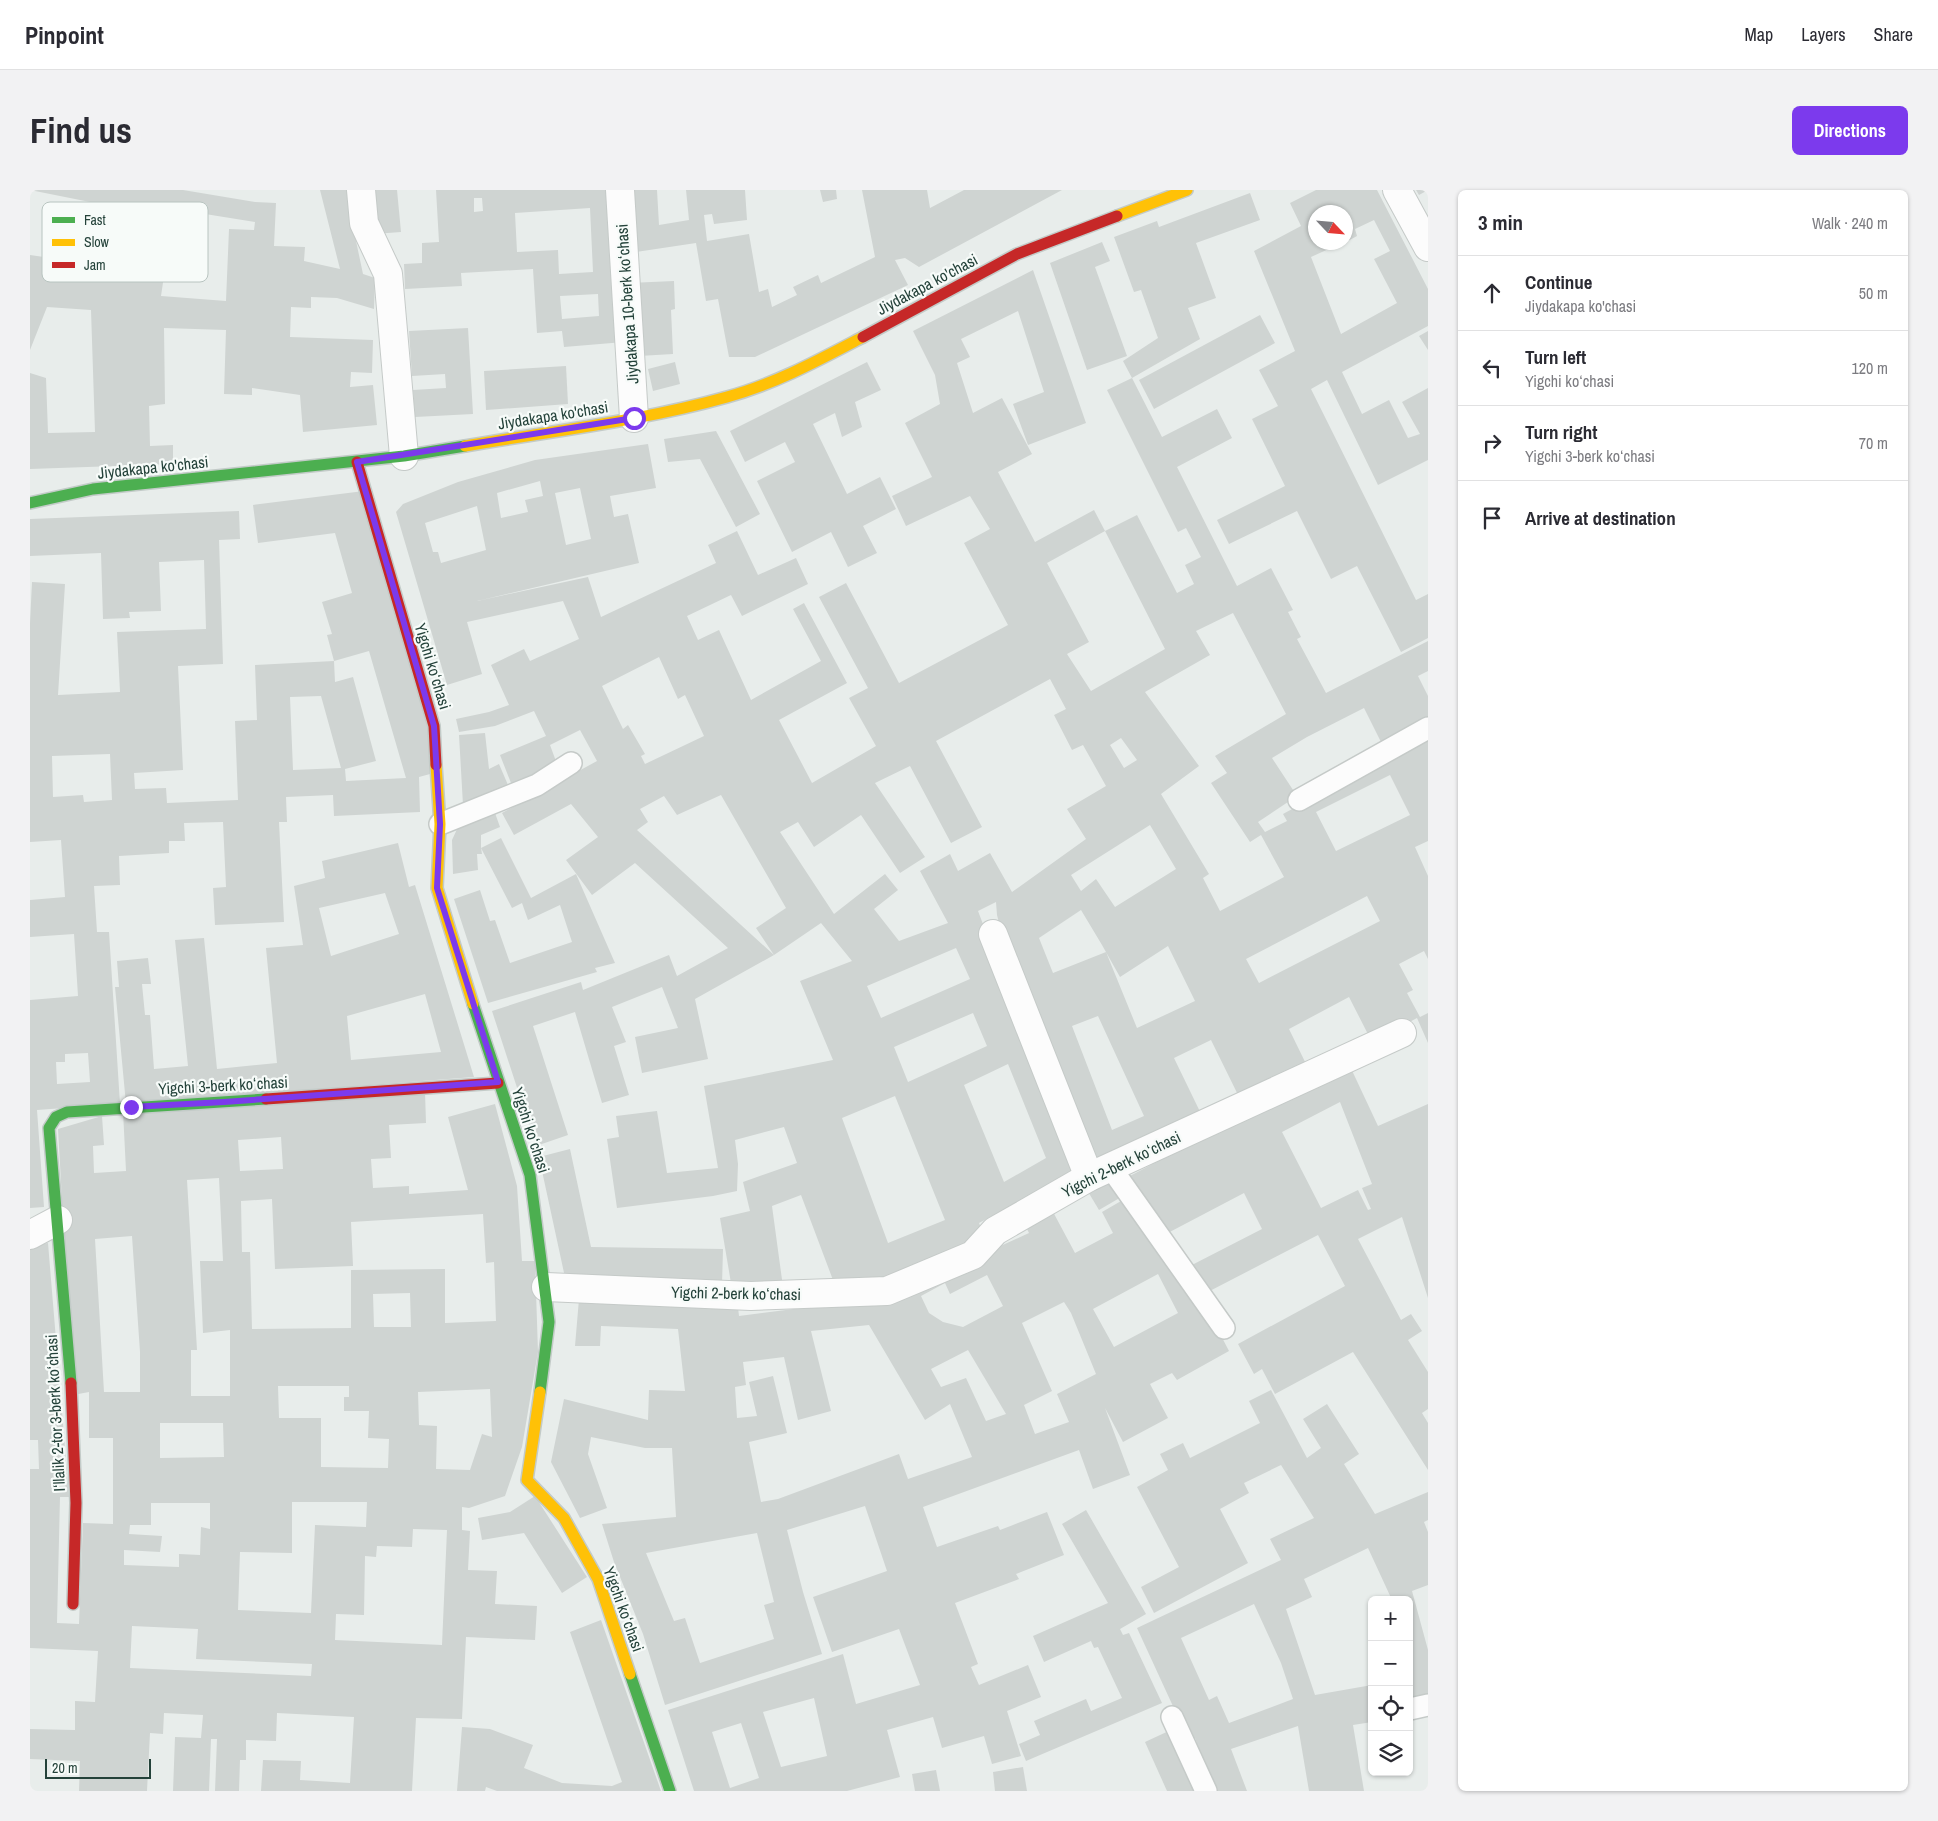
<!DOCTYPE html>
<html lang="en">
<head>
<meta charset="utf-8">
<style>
  :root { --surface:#fff; --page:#f2f2f3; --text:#2b2b33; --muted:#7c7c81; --line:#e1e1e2; --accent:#7c3aed }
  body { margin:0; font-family:"Archivo Narrow",sans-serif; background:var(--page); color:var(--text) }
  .controls { position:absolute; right:15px; bottom:15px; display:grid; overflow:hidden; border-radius:8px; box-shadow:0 1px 4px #0004 }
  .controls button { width:45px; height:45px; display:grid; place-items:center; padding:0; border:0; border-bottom:1px solid var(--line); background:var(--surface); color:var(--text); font:25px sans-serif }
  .compass { position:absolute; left:1278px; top:15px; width:45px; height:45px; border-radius:50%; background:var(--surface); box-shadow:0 1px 4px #0004; rotate:116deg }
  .scale { position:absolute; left:15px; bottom:12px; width:106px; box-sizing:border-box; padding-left:5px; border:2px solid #24423a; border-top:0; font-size:14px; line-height:18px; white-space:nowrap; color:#24423a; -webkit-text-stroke:4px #f7fbf9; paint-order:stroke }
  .stop { position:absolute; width:15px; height:15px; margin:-11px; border:4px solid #7c3aed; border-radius:50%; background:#fff }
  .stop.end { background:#7c3aed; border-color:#fff; box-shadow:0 1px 5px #0008 }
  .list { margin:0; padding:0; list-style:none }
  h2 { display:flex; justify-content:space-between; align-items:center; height:65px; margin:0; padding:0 20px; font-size:21px }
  h2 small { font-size:16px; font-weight:400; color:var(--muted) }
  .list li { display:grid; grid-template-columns:32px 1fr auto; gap:15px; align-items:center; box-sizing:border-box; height:75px; padding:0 20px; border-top:1px solid var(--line) }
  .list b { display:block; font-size:19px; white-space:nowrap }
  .list p { margin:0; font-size:16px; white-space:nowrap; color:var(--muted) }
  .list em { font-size:16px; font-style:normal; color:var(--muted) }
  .icon { flex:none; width:28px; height:28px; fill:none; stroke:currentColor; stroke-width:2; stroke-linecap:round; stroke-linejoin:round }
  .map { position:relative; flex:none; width:1398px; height:1601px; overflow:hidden; border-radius:8px }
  header { display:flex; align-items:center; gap:30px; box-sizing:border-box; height:70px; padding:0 25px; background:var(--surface); border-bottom:1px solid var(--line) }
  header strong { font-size:24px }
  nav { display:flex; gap:28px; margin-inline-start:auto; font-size:18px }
  .intro { display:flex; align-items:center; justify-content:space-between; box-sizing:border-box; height:120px; padding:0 30px }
  h1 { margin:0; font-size:35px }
  .button { padding:12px 22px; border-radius:8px; background:var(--accent); color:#fff; font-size:18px; font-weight:700 }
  main { display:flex; gap:30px; padding:0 30px }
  aside { flex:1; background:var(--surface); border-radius:8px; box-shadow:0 1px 4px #0004 }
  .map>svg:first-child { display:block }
  .building { fill:#cfd4d2; fill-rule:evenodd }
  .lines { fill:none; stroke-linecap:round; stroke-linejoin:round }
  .lane-casing { stroke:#c5cac8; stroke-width:24 }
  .street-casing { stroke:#c5cac8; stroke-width:30 }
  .fast-casing { stroke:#c3cbc8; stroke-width:14 }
  .slow-casing { stroke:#c3cbc8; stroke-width:14 }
  .jam-casing { stroke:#c3cbc8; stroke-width:14 }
  .lane { stroke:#fcfcfc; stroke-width:21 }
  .street { stroke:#fcfcfc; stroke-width:28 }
  .fast { stroke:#4caf50; stroke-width:11 }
  .slow { stroke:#ffc107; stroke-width:11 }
  .jam { stroke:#c62828; stroke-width:11 }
  .route { stroke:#7c3aed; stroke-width:6 }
  .labels { text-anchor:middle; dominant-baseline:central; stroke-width:4.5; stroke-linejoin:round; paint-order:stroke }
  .street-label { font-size:16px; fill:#24423a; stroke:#f7fbf9 }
  .key { fill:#f7fbf9; stroke:#b8c4c0; stroke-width:1 }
  .key-label { font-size:14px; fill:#24423a }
</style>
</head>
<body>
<header>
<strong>Pinpoint</strong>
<nav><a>Map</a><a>Layers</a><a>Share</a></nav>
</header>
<div class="intro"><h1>Find us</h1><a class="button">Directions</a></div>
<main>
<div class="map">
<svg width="1398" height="1601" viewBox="0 0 1398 1601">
  <rect width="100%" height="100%" fill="#e8edeb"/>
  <!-- building -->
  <g class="building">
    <path d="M0,0H153L225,12L246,13L244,56L275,57L274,71L310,79L290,0H323L325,12L318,13L333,84L345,88L344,119L307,108L281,107V118L261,117L260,147L343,150L342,183L321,182L320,197L343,195L347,235L273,242L270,205L222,198V205L194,204L196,140L134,138L135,214L119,216L120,256L143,255V274L0,279V183L16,188L18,243L65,242L61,120L17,117L0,160V65L63,74L70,14ZM144,19L225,32L224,40L199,39L196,111L131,106Z"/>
    <path d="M339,0H367L371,42L344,44Z"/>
    <path d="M406,0H584L594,152L534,157L532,141L507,143L503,79L431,83L432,96L375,99L374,74L392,73V53L409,52ZM444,8H452L453,21L444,22ZM560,18L563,82L529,84L528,60L487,62L485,23ZM568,104L569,126L532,129L530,106Z"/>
    <path d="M602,0H627L629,35L659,30L656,0H715L717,30L684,34L682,24L674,25L677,51L719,44L729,102L738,99L742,117L767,105L763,97L788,85L791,93L845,67L832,0H897L900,18L934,0H1032L889,77L875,68L865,70L878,95L725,167H699L688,109L676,111L666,53L606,62Z"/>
    <path d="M790,0H806L807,9L793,12Z"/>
    <path d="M1286,0H1347L1398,99V136L1312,182L1332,224L1359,210L1378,248L1390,244L1372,212L1398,198V270L1348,295L1297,190L1281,199L1386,410L1398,404V448L1371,462L1327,376L1301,389L1267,321L1199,354L1187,330L1255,296L1222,229L1248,216L1229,180L1265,161L1224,61L1271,36L1260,13ZM1286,22H1316V52L1327,46L1325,39L1344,30L1360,61L1344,69L1367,113L1311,144L1281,67L1314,52H1286Z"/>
    <path d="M1386,0H1398L1389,5Z"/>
    <path d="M1220,3L1230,30L1166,53L1186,108L1158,118L1170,149L1102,188L1093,171L1128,148L1111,100L1104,102L1084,47L1127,31L1129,37Z"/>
    <path d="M1072,52L1080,71L1065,77L1097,166L1057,180L1020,73Z"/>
    <path d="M1003,80L1056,233L998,255L983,214L1014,202L988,121L931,149L940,167L927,173L943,223L972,208L1002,264L968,282L1005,352L1064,320L1075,341L1107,325L1147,403L1164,394L1155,375L1171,367L1156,338L1148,342L1077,200L1102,188L1132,247L1187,219L1202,248L1147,277L1207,396L1241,378L1263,420L1258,422L1271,447L1267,449L1296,503L1398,451V481L1388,486L1398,506V531L1352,554L1334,518L1277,547L1242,568L1267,606L1228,632L1235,642L1257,631L1253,624L1398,545V651L1385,657L1398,686V769L1394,761L1369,774L1383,800L1377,803L1390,827L1398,823V853L1387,828L1342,852L1319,807L1259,839L1279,880L1212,913L1181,850L1144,868L1175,932L1062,982L972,745L967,725L966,712L948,721L1047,980L949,1033L955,1048L838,1096L806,1098L771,1005L742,1016L753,1097L702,1099L690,1028L720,1021L713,992L767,973L754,937L705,950L708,974L707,1001L683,1006L587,1018L577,949L589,947L586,926L627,921L637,983L688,978L674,896L803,870L770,791L822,771L791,733L744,765L665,809L678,869L612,883L605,847L648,838L632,797L582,817L596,852L584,856L599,905L572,913L545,822L503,836L538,945L506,956L462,821L551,792L553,800L639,765L647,786L698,758L605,673L562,705L536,670L568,647L541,614L484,645L472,623L567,571L550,540L520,555L527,574L481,593L470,565L516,546L504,521L465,536L429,542L426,529L459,522L479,515L461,475L494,459L500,471L549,449L533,411L437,432L452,484L417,495L366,322L373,314L428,292L505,270L618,254L626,298L580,306L584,327L598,324L609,373L447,411L558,387L571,427L686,373L678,355L707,341L728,385L766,368L778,394L712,426L701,405L657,426L668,450L689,440L721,510L791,471L763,419L774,413L817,493L749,530L782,593L846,556L819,508L838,498L789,407L816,393L869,493L978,435L934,353L960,339L940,306L876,336L862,306L902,287L875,233L910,214L905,185L883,141ZM510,291L513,306L495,310L498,322L471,328L467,303ZM550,298L561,349L536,355L525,303ZM447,316L456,360L411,373L408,362H403L395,333ZM1075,341L1135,459L1061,501L1037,464L1059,452L1017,373ZM1203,423L1256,524L1185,566L1197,583L1181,593L1220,652L1231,645L1254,687L1190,721L1173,688L1179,684L1131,604L1169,576L1115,502L1180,465L1166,441ZM629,467L648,509L655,505L674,546L615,574L611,566L615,564L598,535L593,539L572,496ZM1020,489L1036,519L1024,525L1042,560L1053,555L1076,596L1037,619L1056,649L982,702L960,663L928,681L920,664L890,681L918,733L869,751L844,719L868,700L855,684L804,724L750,642L768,632L784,657L831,625L870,683L895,667L845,593L880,576L921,653L952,637L906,551ZM1091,548L1107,570L1094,578L1080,555ZM1360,585L1380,625L1306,661L1286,622ZM691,605L756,718L726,738L744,765L607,640L618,632L610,619L634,606L647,625ZM1120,635L1146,679L1085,717L1066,689L1051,701L1041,685ZM1337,706L1350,731L1229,793L1216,769ZM1051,720L1072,755L1090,787L1138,756L1165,811L1107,838L1076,762L1023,783L1009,748ZM926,758L940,789L851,828L837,796ZM943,823L957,856L878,892L864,857ZM1068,826L1114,926L1082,940L1042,836ZM978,874L1016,968L974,992L934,895ZM865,906L915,1030L858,1053L812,928Z"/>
    <path d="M644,91L645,119L641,120L643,164L609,166L599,93Z"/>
    <path d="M1230,125L1245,153L1124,219L1109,190Z"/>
    <path d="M438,138L443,224L385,227L383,200L416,198L415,184L382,186L379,141Z"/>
    <path d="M1398,141V160L1389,146Z"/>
    <path d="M645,172L650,194L623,201L618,179Z"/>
    <path d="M837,172L851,200L825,212L832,237L812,247L805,223L783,234L817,304L850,287L866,319L833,336L847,363L818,377L801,342L762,362L727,291L765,272L755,252L715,272L700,241Z"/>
    <path d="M536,176L538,214L456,220L454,181Z"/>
    <path d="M686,241L730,324L706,337L670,269L638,272L634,249Z"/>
    <path d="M334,301L402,538L400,584L389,587L390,622L304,626L303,605L256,607L257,632H249L254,732L185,735L183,698L196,697L193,632L154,633L155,651H139V663L89,666L90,695L64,696L67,742H79L90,914L7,920L14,1017L0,1018V810L48,806L44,744L0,747V710L35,707L31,650L0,652V433L2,392L35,394L28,505L90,502L87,442L176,439L174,370L129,372L131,421L99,422L100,428L73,429L71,363L0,366V329L209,321L210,349L189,350L193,474L148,476L153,580L104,583L105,599L136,598L137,613L208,610L205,531L227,530L225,475L304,471L297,445L302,444L292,412L322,403L305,343L228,353L223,315ZM339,461L371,571L376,588L316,591L315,579L346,571L323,487L305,492L304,471ZM291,506L311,578L263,580L260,507ZM80,564L82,610L54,612L53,605L23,607L22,566ZM58,863L60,892L27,894L26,872H35V864Z"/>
    <path d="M455,543L459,579L469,574L478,595L433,615L429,545Z"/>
    <path d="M465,623L470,637L451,645V658L471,648L501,708L546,684L585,773L565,778L567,782L458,813L424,709L450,700L460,731L465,730L480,773L542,752L530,715L498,730L492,713L482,718L451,658L452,664H447L448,680L423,684L422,650L428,637Z"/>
    <path d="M368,653L379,697L385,695L444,887L96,914L85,797H89L87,771L118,768L121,794H112L115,825H120L124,879L158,876L145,750L174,748L187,879L247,873L236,758L273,755L264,696L295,688L292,671ZM355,703L369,744L301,766L289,718ZM395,804L411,862L321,870L317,826Z"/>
    <path d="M1318,872L1348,936L1398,914V1108L1372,1027L1328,1049L1371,1130L1381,1124L1392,1141L1378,1150L1398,1182V1219L1392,1223L1398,1233V1280L1323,1162L1245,1204L1232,1179L1224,1184L1208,1154L1315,1096L1288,1045L1172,1105L1158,1077L1232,1039L1214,1003L1134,1045L1096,988ZM1310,912L1342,994L1332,998L1341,1019L1338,1020L1328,1000L1291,1018L1252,942Z"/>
    <path d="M395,902L396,933L359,935L361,968L341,969L343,998L379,996V1004L438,1000L418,927L465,914L487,996L492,1071H505L508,1162L492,1257L475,1306L439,1318L432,1317V1340L440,1341L438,1380L467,1381L465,1414L507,1416L505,1450L436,1447L432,1529L386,1528L382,1601H231L233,1570L271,1571L270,1590L320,1593L324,1527L247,1523L246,1551L216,1550V1570H210L209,1601H185L187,1549H181L179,1601H143L145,1547L171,1548L173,1525L134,1523L133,1544L120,1543L117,1601H49L50,1571L0,1569V1539L45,1540V1511L65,1512L68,1461L0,1458V1279H9L8,1250H0V1056L18,1053L39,1307H30L27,1433L49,1434L53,1333L83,1334V1248H59V1202L43,1205L28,939L72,926L74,955L63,956L64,983L96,981L93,921ZM251,947L253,979L210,981L208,950ZM189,988L193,1071H170L173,1143L200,1140V1206H161V1160H167L157,990ZM242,1009L245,1079L323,1076L321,1032L453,1024L456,1073L464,1072L466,1131L415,1133V1079L321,1080V1138L222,1139L220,1062H212L211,1011ZM102,1046L110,1162V1202H74L65,1049ZM380,1103L381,1137H344L343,1104ZM248,1196H319V1207H314V1221H339L338,1248L359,1249L358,1278L291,1277V1228H249ZM460,1199L462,1247L452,1244L440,1280L406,1279L407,1236L389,1235L388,1202ZM130,1233H193L194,1267L130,1268ZM262,1312H337L336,1337L285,1335L281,1423L208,1420L210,1362L262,1363ZM121,1313H180V1339L171,1337L170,1365L149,1364V1377L94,1375V1360L130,1362L132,1346L99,1344L100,1335H121ZM383,1339L417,1340L412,1455L305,1450L306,1424L334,1425L335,1366L346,1367L347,1356L382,1357ZM102,1436L168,1439L166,1469L282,1474L281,1486L100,1478Z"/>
    <path d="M540,959L561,1057L693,1059L692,1095L536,1092L509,967Z"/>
    <path d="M1081,986L1093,1006L1069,1020L1057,1000Z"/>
    <path d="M1098,1007L1187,1138L1199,1161L1147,1190L1142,1183L1120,1194L1138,1228L1093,1252L1075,1218L1100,1285L1063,1299L1049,1260L893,1317L907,1357L968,1336L970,1340L1017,1322L1034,1365L986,1384L989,1389L925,1413L948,1474L941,1477L949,1495L998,1475L1011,1507L977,1521L991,1566L962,1574L954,1546L912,1558L903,1527L857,1540L870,1587L817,1601H664L638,1520L813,1464L826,1514L890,1495L869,1439L802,1462L783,1407L857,1381L835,1316L757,1340L773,1402L792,1464L635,1515L613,1444L584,1372L572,1334L646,1327L642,1258H615L561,1247L558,1264L577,1318L550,1328L521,1272L534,1209L618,1230L619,1200L655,1201L648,1139L571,1136L570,1156H545L549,1109H707L709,1126L859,1107L999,1043L995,1035L1022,1020L1045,1063L1083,1043L1072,1022ZM1128,1084L1148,1123L1084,1157L1063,1119ZM957,1085L973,1116L933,1137L913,1132L899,1123L891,1106L915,1093L920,1104ZM1034,1112L1041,1123L1066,1184L1027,1204L1039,1232L1005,1244L994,1215L1022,1201L992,1133ZM839,1135L895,1230L920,1214L942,1267L878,1289L869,1264L748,1309L731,1312L719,1252L757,1243L743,1186L719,1192L727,1226L707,1228L705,1197L716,1195L713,1172L754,1167L768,1230L801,1221L781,1141ZM938,1160L976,1224L956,1231L936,1188L911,1197L901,1179ZM727,1343L744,1412L734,1415L744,1449L670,1473L655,1428L644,1431L616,1363ZM784,1508L797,1566L751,1577L733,1522ZM711,1533L729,1588L700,1598L682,1542Z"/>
    <path d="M1241,1200L1277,1268L1291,1258L1273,1229L1297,1214L1329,1264L1314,1274L1345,1324L1398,1302V1330L1394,1332L1398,1342V1395L1382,1401L1398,1460V1509L1379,1513V1410H1362L1338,1358L1274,1389L1282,1407L1256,1419L1285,1505L1342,1495V1532L1323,1535L1334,1601H1279L1268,1536L1201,1559L1217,1601H1184L1165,1548L1159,1551L1107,1438L1251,1370L1240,1349L1284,1328L1251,1275L1214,1293L1219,1303L1190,1319L1218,1373L1124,1423L1111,1397L1149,1377L1107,1297L1138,1280L1130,1264L1153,1253L1160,1268L1230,1233L1219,1211ZM1224,1414L1251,1473L1263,1509L1199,1533L1187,1506L1179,1510L1151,1448Z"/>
    <path d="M505,1306L557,1387L532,1403L494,1343L452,1350L448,1328L480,1322Z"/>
    <path d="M1056,1320L1116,1424L1090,1439L1093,1445L1099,1443L1132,1513L996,1571L989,1554L1010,1545L1004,1531L1056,1509L1061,1521L1092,1508L1068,1457L1064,1458L1061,1451L1014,1472L1003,1446L1078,1413L1032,1334Z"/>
    <path d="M571,1430L631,1601H467L456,1597L455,1601H427L432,1537L460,1539L503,1555L494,1578L532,1593L582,1596L592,1592L540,1442Z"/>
    <path d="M1143,1539L1171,1601H1137L1115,1552Z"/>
    <path d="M993,1577L997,1601H965L963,1582Z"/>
    <path d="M906,1580L910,1601H885L882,1584Z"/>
  </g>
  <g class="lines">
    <defs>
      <g id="lane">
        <path d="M1269,610L1398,538"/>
        <path d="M410,634L507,595L541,573"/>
        <path d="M1081,978L1194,1138"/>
        <path d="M1380,1519L1398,1515"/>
        <path d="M1142,1527L1176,1601"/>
      </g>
      <g id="street">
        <path d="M331,0L334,33L358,84L374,266"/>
        <path d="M590,0L604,228"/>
        <path d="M1367,0L1398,57"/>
        <path d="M963,744L1059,987"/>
        <path d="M0,1045L28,1030"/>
        <path d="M516,1097L721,1106L857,1101L943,1065L965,1041L1059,987L1372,843"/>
      </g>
      <g id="fast">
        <path d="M0,313L63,299L374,266L435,256"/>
        <path d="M443,814L500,985L519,1132L510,1202"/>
        <path d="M41,1193L19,938L26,927L37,922L236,909"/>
        <path d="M600,1484L640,1601"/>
      </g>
      <g id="slow">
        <path d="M1087,26L1157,0"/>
        <path d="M435,256C522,241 612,231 697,207C745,194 789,170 833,147"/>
        <path d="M406,575L410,634L407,698L443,814"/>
        <path d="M510,1202L497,1290L534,1328L568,1389L600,1484"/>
      </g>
      <g id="jam">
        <path d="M833,147L987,64L1087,26"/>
        <path d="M327,272L404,536L406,575"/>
        <path d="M236,909L468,893"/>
        <path d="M41,1193L46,1313L43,1414"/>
      </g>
    </defs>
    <!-- lane casing -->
    <use href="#lane" class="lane-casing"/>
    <!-- street casing -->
    <use href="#street" class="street-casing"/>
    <!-- fast casing -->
    <use href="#fast" class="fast-casing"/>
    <!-- slow casing -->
    <use href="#slow" class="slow-casing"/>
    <!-- jam casing -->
    <use href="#jam" class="jam-casing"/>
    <!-- lane -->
    <use href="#lane" class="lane"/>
    <!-- street -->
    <use href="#street" class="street"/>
    <!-- fast -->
    <use href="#fast" class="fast"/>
    <!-- slow -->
    <use href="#slow" class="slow"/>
    <!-- jam -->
    <use href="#jam" class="jam"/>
  </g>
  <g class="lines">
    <!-- route -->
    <path class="route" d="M101,917L194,912L468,892L407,698L410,634L404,536L327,272L604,228"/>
  </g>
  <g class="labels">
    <!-- street labels -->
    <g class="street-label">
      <text transform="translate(897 94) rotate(-28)">Jiydakapa ko'chasi</text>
      <text transform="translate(597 114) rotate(-94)">Jiydakapa 10-berk koʻchasi</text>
      <text transform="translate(523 225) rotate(-9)">Jiydakapa ko'chasi</text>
      <text transform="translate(123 277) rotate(-6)">Jiydakapa ko'chasi</text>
      <text transform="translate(403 476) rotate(73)">Yigchi koʻchasi</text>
      <text transform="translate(193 895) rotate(-3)">Yigchi 3-berk koʻchasi</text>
      <text transform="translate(501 940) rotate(72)">Yigchi koʻchasi</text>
      <text transform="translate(1091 974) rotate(-26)">Yigchi 2-berk koʻchasi</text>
      <text transform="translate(706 1103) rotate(1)">Yigchi 2-berk koʻchasi</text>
      <text transform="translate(25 1223) rotate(-93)">Iʻllalik 2-tor 3-berk koʻchasi</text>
      <text transform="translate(594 1419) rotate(70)">Yigchi koʻchasi</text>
    </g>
  </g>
  <!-- legend -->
  <rect x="12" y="12" width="166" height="80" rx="8" class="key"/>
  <rect x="22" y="27" width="23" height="6" fill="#4caf50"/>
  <rect x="22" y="49" width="23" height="7" fill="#ffc107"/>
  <rect x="22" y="72" width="23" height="6" fill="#c62828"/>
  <g class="key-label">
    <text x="54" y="35">Fast</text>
    <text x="54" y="57">Slow</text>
    <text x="54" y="80">Jam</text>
  </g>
</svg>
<div class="controls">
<button>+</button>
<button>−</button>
<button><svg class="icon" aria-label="locate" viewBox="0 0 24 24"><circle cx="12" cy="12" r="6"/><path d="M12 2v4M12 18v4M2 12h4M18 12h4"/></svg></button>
<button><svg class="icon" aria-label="layers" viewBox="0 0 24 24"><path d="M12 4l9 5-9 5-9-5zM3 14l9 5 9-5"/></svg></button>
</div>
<svg class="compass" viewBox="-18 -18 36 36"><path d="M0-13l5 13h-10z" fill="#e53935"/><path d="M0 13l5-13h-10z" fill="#7c7c81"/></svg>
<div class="scale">20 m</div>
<div class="stop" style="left:604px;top:228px"></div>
<div class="stop end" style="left:101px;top:917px"></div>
</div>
<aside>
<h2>3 min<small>Walk · 240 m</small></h2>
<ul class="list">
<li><svg class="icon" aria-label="ahead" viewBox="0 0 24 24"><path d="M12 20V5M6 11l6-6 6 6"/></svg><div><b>Continue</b><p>Jiydakapa ko'chasi</p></div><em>50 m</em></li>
<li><svg class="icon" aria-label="left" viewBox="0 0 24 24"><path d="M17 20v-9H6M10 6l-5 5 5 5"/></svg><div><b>Turn left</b><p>Yigchi koʻchasi</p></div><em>120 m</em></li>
<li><svg class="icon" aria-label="right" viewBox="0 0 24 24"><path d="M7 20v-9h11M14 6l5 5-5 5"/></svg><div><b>Turn right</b><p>Yigchi 3-berk koʻchasi</p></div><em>70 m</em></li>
<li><svg class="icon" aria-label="arrive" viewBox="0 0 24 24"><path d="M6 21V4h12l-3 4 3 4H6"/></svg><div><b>Arrive at destination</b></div></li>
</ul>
</aside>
</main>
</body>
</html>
